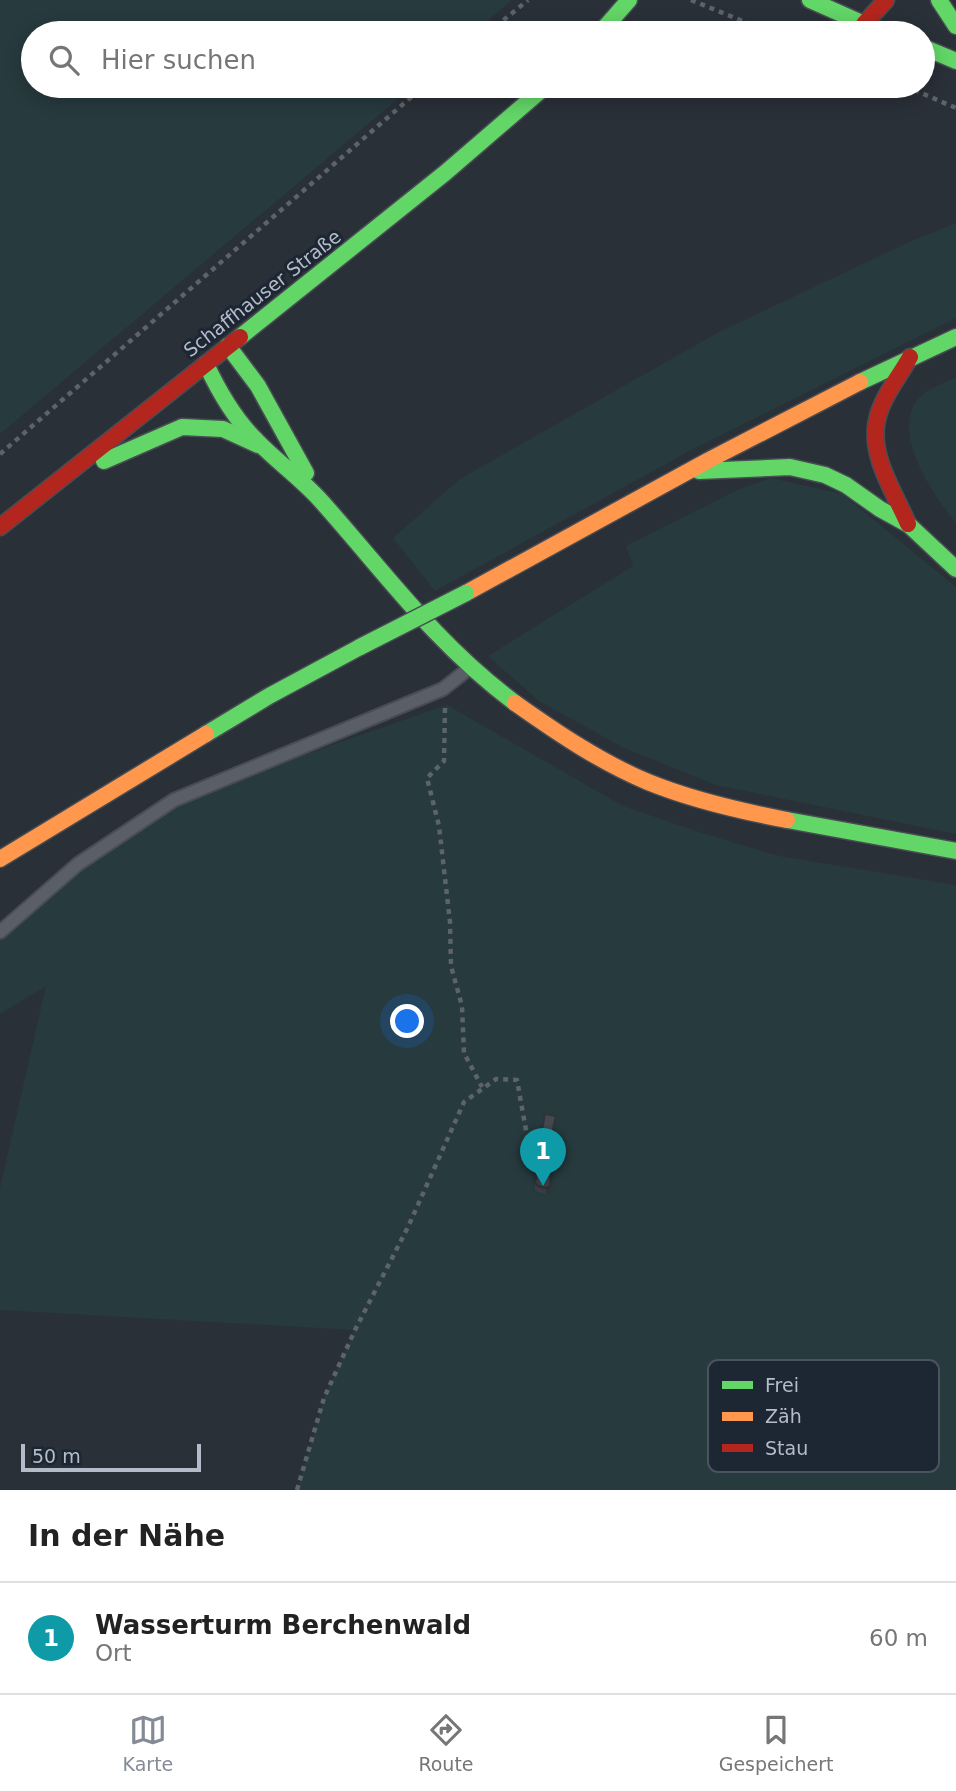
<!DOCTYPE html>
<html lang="de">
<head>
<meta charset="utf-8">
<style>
  :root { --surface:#fff; --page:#f2f2f2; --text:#222; --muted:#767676; --line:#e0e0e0; --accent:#848b96 }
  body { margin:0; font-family:"DejaVu Sans",sans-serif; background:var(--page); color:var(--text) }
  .scale { position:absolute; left:21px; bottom:18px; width:180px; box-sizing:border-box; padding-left:7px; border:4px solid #b4bcc9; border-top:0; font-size:19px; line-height:24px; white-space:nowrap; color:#b4bcc9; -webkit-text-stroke:5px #1d2633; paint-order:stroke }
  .you { position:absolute; left:408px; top:1022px; width:24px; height:24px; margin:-18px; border:5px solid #fff; border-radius:50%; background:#1a73e8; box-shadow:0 0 0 10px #1a73e833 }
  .badge { display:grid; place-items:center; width:46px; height:46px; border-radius:50%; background:var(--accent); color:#fff; font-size:23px; font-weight:700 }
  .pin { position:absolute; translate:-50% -58px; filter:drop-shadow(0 2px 4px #0008) }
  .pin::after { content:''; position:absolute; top:37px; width:24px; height:21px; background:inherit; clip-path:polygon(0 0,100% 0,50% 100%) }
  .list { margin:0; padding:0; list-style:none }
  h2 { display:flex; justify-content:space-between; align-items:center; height:91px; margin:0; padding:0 28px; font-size:30px }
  h2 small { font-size:23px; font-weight:400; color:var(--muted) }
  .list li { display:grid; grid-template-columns:46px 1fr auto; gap:21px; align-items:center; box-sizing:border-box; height:112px; padding:0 28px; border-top:2px solid var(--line) }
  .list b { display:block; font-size:26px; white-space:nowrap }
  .list p { margin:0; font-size:23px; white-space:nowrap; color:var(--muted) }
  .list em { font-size:23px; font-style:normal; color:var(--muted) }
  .icon { flex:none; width:38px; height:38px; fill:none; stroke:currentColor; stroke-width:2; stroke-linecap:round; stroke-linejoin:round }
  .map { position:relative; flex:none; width:956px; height:1490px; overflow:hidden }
  .search { position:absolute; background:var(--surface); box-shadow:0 4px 18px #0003; left:21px; right:21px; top:21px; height:77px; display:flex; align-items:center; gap:18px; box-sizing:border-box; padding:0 24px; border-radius:38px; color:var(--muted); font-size:26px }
  .sheet { height:203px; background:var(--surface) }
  nav { display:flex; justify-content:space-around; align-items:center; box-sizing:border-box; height:98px; border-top:2px solid var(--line); background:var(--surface); font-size:19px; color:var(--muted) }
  nav a { display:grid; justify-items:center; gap:4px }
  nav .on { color:var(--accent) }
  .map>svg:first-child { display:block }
  .green { fill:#273a3e }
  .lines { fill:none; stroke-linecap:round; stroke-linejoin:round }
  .lane-casing { stroke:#484c53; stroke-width:16 }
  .fast-casing { stroke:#484c53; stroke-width:19 }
  .slow-casing { stroke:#484c53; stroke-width:19 }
  .jam-casing { stroke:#484c53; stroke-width:19 }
  .path { stroke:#5d636a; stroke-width:4.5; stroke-dasharray:5 5; stroke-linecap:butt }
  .lane { stroke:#5a5e66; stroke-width:12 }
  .fast { stroke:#63d668; stroke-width:16 }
  .slow { stroke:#ff974d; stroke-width:16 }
  .jam { stroke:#b3261e; stroke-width:16 }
  .fast-bridge-casing { stroke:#484c55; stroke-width:19; stroke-linecap:butt }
  .fast-bridge { stroke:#63d668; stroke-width:16 }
  .wall { fill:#3a3f45 }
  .shaded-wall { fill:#303338 }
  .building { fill:#444950; stroke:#303338; stroke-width:2 }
  .labels { text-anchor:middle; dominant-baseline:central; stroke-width:6; stroke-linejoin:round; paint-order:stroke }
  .street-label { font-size:19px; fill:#b4bcc9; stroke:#1d2633 }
  .key { fill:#1d2633; stroke:#4a5360; stroke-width:2 }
  .key-label { font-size:19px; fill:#b4bcc9 }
</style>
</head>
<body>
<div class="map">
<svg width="956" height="1490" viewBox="0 0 956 1490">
  <rect width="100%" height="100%" fill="#2a3038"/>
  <!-- green -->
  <g class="green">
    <path d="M0,0H511L475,33H33V86H413L0,434Z"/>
    <path d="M956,223V318L695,448L435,591L393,538L460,479L717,333L907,243Z"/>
    <path d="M956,377V523C933,495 883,423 926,392C935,386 947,382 956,377Z"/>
    <path d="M771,478L842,494L956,587V834L716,785L624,748L539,701L488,656L633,566L626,546L739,489Z"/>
    <path d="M447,705L623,806L702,833L779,856L956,885V1490H297L324,1398L354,1330L0,1310V1188L46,986L0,1014V932L78,864L174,800Z"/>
  </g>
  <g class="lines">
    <defs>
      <path id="lane" d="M0,932L78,864L174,800L443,689L467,670"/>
      <g id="fast">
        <path d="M810,0L864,24"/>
        <path d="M939,0L956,26"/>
        <path d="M600,33L629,0"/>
        <path d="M923,47L956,61"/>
        <path d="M240,337L445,173L546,86"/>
        <path d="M228,346L258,386L306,473"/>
        <path d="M206,364C219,392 234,418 256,440C277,462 302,479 322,502C387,575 435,643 515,703"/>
        <path d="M860,382L956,337"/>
        <path d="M104,461L182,427L223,429L258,445"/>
        <path d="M699,471L790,467L825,475L846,485L880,509L909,525L956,569"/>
        <path d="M206,734L269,696L360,647"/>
        <path d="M787,820L956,851"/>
      </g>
      <g id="slow">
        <path d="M466,593L709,460L860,382"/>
        <path d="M515,703C556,732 600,762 648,782C692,800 740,811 787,820"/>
        <path d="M0,859L206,734"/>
      </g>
      <g id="jam">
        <path d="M864,24L886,0"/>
        <path d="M908,524C895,493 869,456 877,420C882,397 899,377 910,357"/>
        <path d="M0,527L240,337"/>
      </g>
    </defs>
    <!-- lane casing -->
    <use href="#lane" class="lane-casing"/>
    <!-- fast casing -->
    <use href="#fast" class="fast-casing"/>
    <!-- slow casing -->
    <use href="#slow" class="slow-casing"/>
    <!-- jam casing -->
    <use href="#jam" class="jam-casing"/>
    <!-- path -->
    <g class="path">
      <path d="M691,0L772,33"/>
      <path d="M488,33L528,0"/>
      <path d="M905,86L956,108"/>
      <path d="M0,454L424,86"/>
      <path d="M445,708L444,761L427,778L439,826L450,922L451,966L462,1006L464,1053L482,1087"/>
      <path d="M297,1490L324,1398L355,1330L408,1227L464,1102L496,1079L517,1080L533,1169"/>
    </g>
    <!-- lane -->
    <use href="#lane" class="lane"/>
    <!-- fast -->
    <use href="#fast" class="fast"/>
    <!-- slow -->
    <use href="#slow" class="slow"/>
    <!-- jam -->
    <use href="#jam" class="jam"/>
    <defs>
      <path id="fast-bridge" d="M360,647L466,593"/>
    </defs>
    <!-- fast-bridge casing -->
    <use href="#fast-bridge" class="fast-bridge-casing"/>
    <!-- fast-bridge -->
    <use href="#fast-bridge" class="fast-bridge"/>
  </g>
  <!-- wall -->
  <g class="wall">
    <path d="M556,1122L551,1143L541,1141V1135Z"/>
    <path d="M535,1182L551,1184L550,1192L546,1194L538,1192L535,1189Z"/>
  </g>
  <!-- shaded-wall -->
  <g class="shaded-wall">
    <path d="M556,1116V1122L551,1143V1137Z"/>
    <path d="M551,1178L550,1192L546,1194V1188Z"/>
  </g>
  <!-- building -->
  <g class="building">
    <path d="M545,1114L556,1116L551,1137L541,1135Z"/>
    <path d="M545,1172L551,1178L550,1186L546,1188L538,1186L535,1182L537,1174Z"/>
  </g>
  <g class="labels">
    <!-- street labels -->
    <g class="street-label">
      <text transform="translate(262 293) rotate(-38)">Schaffhauser Straße</text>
    </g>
  </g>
  <!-- legend -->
  <rect x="708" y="1360" width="231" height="112" rx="10" class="key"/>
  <rect x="722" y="1381" width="31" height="8" fill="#63d668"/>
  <rect x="722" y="1412" width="31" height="9" fill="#ff974d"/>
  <rect x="722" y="1444" width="31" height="8" fill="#b3261e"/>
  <g class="key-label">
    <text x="765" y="1392">Frei</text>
    <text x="765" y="1423">Zäh</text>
    <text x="765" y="1455">Stau</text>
  </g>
</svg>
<div class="scale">50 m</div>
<div class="you"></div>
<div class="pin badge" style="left:543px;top:1186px;background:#0f9aa8">1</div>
<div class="search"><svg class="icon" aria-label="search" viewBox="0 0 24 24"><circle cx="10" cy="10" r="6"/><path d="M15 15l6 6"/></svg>Hier suchen</div>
</div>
<section class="sheet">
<h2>In der Nähe<small></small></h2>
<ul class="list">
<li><span class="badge" style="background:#0f9aa8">1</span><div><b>Wasserturm Berchenwald</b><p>Ort</p></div><em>60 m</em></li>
</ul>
</section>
<nav>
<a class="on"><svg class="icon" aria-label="map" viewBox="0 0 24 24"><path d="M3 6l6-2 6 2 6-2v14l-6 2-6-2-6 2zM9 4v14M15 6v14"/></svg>Karte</a>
<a><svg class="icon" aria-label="directions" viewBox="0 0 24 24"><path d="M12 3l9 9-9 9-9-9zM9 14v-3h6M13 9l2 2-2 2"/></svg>Route</a>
<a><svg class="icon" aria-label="saved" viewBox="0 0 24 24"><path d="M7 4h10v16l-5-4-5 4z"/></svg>Gespeichert</a>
</nav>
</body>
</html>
